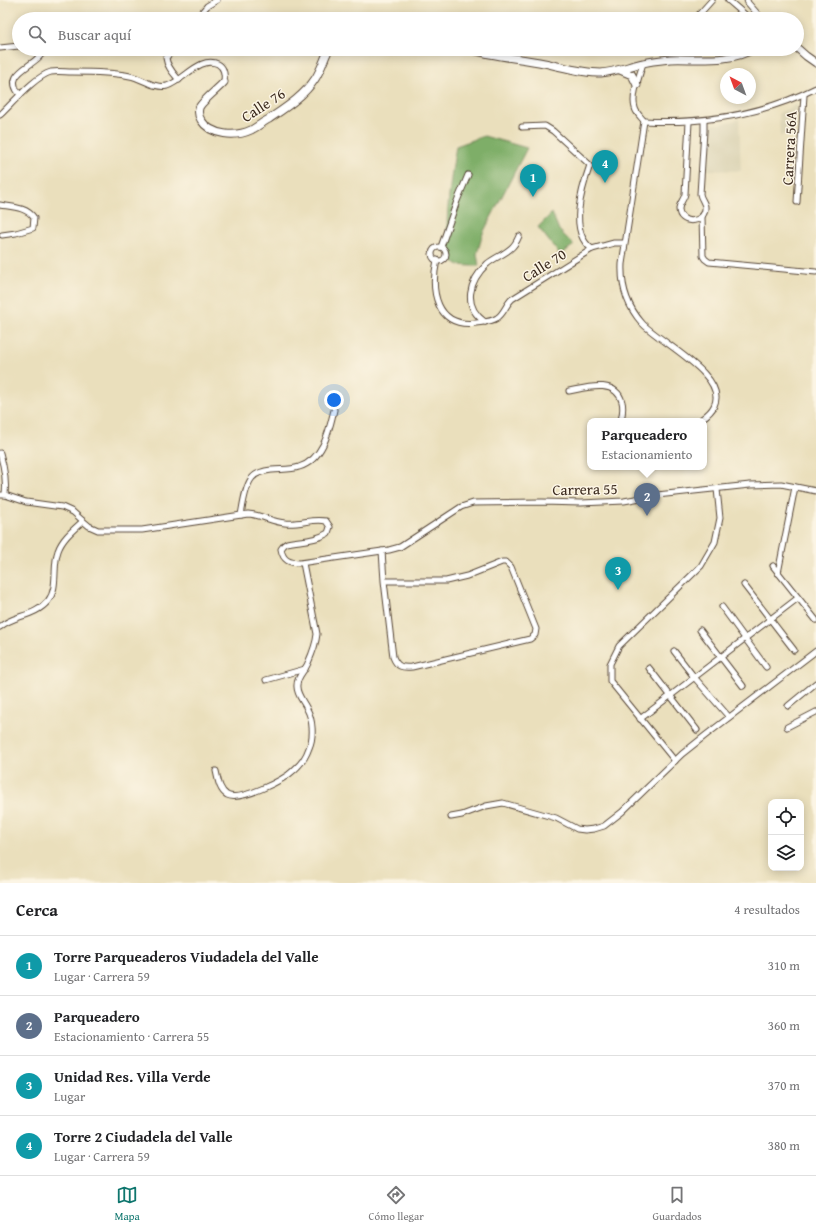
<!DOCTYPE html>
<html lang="es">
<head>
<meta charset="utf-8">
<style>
  :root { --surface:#fff; --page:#f2f2f2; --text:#202124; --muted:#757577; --line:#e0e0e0; --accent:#0f766e }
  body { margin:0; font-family:"Gentium Book Plus",serif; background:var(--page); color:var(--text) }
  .controls { position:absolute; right:12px; bottom:12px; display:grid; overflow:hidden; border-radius:8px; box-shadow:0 2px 10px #0003 }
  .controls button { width:36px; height:36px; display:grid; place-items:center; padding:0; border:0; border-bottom:1px solid var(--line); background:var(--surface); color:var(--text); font:20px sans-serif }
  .compass { position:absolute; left:720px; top:68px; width:36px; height:36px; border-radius:50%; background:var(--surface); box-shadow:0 2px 10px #0003; rotate:319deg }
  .you { position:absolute; left:334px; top:400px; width:14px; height:14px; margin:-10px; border:3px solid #fff; border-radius:50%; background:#1a73e8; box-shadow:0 0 0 6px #1a73e833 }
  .badge { display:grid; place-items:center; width:26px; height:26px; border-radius:50%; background:var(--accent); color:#fff; font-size:13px; font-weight:700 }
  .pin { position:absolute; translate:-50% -33px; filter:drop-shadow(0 1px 2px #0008) }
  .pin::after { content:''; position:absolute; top:21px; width:14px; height:12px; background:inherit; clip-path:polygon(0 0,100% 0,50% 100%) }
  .popup { position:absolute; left:587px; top:418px; width:120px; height:52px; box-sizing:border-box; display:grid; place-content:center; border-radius:8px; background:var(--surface); filter:drop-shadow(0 1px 3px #0005); font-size:13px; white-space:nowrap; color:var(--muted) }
  .popup b { font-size:15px; color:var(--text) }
  .popup::after { content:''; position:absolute; left:50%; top:100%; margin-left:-8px; border:8px solid transparent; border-top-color:var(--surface) }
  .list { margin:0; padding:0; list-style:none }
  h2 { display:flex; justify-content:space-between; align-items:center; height:52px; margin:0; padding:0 16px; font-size:17px }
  h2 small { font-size:13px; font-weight:400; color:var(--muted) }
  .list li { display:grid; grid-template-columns:26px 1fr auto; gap:12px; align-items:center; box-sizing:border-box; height:60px; padding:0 16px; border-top:1px solid var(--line) }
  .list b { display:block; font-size:15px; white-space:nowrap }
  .list p { margin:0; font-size:13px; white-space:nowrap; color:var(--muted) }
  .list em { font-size:13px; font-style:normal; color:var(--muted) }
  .icon { flex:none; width:22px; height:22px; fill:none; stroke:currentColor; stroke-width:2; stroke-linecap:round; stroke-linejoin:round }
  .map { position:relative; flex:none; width:816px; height:883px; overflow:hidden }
  .search { position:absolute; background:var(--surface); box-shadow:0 2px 10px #0003; left:12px; right:12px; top:12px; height:44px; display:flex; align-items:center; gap:10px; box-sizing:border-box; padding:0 14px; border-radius:22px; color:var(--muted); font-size:15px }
  .sheet { height:292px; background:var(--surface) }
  nav { display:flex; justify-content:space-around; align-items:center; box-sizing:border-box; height:56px; border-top:1px solid var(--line); background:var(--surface); font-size:11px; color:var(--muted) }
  nav a { display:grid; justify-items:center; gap:2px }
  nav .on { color:var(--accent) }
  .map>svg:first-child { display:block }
  .built { fill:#d9d1b1 }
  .forest { fill:#7eae68; stroke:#5c6c43 }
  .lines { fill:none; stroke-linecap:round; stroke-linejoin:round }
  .street-casing { stroke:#554536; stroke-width:7 }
  .secondary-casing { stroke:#554536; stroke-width:9 }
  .street { stroke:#fff; stroke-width:5 }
  .secondary { stroke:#fff; stroke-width:7 }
  .labels { text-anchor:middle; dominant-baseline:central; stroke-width:3; stroke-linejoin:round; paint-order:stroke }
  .street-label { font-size:15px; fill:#3b2a1e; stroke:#fcf5e5 }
</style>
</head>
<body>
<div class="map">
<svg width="816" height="883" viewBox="0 0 816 883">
  <rect width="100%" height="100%" fill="#fcf5e5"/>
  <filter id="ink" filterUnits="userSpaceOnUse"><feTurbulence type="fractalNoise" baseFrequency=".025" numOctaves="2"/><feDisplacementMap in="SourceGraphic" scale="8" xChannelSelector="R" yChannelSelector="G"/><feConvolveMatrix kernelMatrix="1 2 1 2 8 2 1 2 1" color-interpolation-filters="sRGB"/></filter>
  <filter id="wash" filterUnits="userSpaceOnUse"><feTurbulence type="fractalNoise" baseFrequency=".012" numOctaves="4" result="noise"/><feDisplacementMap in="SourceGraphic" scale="16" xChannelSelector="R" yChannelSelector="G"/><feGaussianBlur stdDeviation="0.9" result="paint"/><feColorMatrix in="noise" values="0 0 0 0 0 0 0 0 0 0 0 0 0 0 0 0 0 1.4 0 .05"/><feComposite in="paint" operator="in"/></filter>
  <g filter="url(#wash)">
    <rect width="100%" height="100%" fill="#eadfbc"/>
    <!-- built -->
    <g class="built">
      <path d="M797,104V125L780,137L779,113Z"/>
      <path d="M739,119L741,171L705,170L707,125L721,124Z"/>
    </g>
    <!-- forest -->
    <g class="forest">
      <path d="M484,136L527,148L483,233L477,254L479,266C474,266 460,266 457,264C437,254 453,165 456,146Z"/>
      <path d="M552,213L559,230L574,245L560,255L538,227Z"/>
    </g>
  </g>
  <g filter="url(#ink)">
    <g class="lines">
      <defs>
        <g id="street">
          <path d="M728,0L750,19"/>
          <path d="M747,0L748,3L762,19"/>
          <path d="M196,19L207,6L217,0"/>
          <path d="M695,19L712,0"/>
          <path d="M0,48L19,46"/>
          <path d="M173,49L166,58C167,67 174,74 179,80"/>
          <path d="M643,63C640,75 631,96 635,108C636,113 641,117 644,121"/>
          <path d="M20,95C0,71 40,66 44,49"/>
          <path d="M0,115C13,103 34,77 51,72C58,71 65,72 72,72C91,72 111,72 130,76C142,78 154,89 167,86C183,81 201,55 218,64C225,68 225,75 224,82"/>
          <path d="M644,121L622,264C621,286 627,306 642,323C659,342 729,376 714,406C711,413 704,417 699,421"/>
          <path d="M644,121C704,124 762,115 816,88"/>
          <path d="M689,122L685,194C684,200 679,203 679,209C679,225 704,224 705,209C706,203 701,200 700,194L704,131V121"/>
          <path d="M522,127L545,126L553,131L590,165C582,188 568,232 592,249"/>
          <path d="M797,202L804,95"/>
          <path d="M0,205C12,207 27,207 34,218L33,228L16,233L2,235"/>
          <path d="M702,217L703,256L705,259L709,262L816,272"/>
          <path d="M441,247L457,201L468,175"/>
          <circle cx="439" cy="254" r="7"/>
          <path d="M437,260C430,291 436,328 476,323C483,322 491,322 497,318C504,314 506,304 512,299L592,249L614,243H624"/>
          <path d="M485,322C462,306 469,281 487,264C494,258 503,255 510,249C514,246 517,241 519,236"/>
          <path d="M569,391C585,388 616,378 622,402C624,408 622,415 621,421"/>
          <path d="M0,453C4,467 7,480 5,495"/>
          <path d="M0,495H5L26,502L62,507L73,512L83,521"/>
          <path d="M241,515C243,505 245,486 252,478C257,472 265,471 272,470C280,469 291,470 299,467C323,460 329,431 334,410"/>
          <path d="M382,551L384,581L393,657C397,667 402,668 412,667L530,639L535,635L536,629L511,567L506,562H502L467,576L446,581H384"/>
          <path d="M773,566L816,620"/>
          <path d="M778,573L795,487"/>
          <path d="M744,585L794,650"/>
          <path d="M722,607L766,667"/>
          <path d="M0,627C13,615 35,617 48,601C59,587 52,567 58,551C62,539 73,530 83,521L89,526L98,530H142L248,514C262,515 272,522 285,523C299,525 313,518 326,521L330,527L328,533C315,541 302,540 287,543L284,545L281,549C283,561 290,563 300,563L389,550L400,547L461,507L473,503L542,502L581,503L624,501L657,495L750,485L781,484L816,491"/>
          <path d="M700,630L743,686"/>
          <path d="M674,651L694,677L729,717"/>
          <path d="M649,668L697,730"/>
          <path d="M266,680L305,669"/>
          <path d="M788,706L816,683"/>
          <path d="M640,719L798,598"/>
          <path d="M787,727L816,712"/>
          <path d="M675,761L610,681V664L619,646L701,566L715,542L720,518L717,489"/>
          <path d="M216,771C218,779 219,790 227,795C240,802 284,780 294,770C301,764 306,757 309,748C314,737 313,720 307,709C304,702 297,695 297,687C296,677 305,671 308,663C312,654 316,644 317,634L303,563"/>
          <path d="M451,817L462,815L486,806L503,803L556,818L577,829L585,830L594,829L604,826L622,812L682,754L706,735L816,651"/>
        </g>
        <g id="secondary">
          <path d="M797,48L806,56L816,63"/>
          <path d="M470,49C494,57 520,58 544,63C563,67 582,73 601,73C615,72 629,66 643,63C651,61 661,60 670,59C696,58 731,63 753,49"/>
          <path d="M620,70L632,75L637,85"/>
          <path d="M224,82C219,88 201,102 199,108C198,112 199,117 201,120C211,136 236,137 251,130C257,127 263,122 269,119C285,108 304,96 315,79C321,70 324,59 329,49"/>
        </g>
      </defs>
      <!-- street casing -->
      <use href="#street" class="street-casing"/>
      <!-- secondary casing -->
      <use href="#secondary" class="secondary-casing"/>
      <!-- street -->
      <use href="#street" class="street"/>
      <!-- secondary -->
      <use href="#secondary" class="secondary"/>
    </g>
  </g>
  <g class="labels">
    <!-- street labels -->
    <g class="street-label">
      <text transform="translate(263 105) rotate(-33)">Calle 76</text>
      <text transform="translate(789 148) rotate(-87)">Carrera 56A</text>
      <text transform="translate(544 265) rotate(-32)">Calle 70</text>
      <text transform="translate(585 489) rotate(-1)">Carrera 55</text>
    </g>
  </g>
</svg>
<div class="controls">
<button><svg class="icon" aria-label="locate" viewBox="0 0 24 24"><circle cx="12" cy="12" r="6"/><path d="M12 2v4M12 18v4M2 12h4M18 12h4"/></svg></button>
<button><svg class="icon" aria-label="layers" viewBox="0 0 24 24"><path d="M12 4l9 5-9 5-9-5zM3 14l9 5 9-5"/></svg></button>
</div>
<svg class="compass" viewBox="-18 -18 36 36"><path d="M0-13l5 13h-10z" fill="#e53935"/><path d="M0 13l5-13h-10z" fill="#757577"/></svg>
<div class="you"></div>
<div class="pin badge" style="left:533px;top:197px;background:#0f9aa8">1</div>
<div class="pin badge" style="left:647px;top:516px;background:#5c6f8a">2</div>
<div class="popup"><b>Parqueadero</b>Estacionamiento</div>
<div class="pin badge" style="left:618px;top:590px;background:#0f9aa8">3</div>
<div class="pin badge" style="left:605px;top:183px;background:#0f9aa8">4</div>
<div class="search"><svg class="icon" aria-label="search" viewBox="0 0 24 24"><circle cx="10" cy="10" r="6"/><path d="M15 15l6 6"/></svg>Buscar aquí</div>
</div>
<section class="sheet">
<h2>Cerca<small>4 resultados</small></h2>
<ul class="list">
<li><span class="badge" style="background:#0f9aa8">1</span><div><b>Torre Parqueaderos Viudadela del Valle</b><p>Lugar · Carrera 59</p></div><em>310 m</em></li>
<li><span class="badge" style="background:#5c6f8a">2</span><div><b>Parqueadero</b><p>Estacionamiento · Carrera 55</p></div><em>360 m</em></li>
<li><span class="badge" style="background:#0f9aa8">3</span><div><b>Unidad Res. Villa Verde</b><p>Lugar</p></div><em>370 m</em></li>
<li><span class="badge" style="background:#0f9aa8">4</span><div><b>Torre 2 Ciudadela del Valle</b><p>Lugar · Carrera 59</p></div><em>380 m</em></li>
</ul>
</section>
<nav>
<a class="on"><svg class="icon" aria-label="map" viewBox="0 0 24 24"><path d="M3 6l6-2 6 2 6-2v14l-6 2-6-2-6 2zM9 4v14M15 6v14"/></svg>Mapa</a>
<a><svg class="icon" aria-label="directions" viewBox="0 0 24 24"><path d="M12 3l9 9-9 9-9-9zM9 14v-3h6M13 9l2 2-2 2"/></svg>Cómo llegar</a>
<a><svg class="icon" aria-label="saved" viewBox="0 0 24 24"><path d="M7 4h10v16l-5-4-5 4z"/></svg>Guardados</a>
</nav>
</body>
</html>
